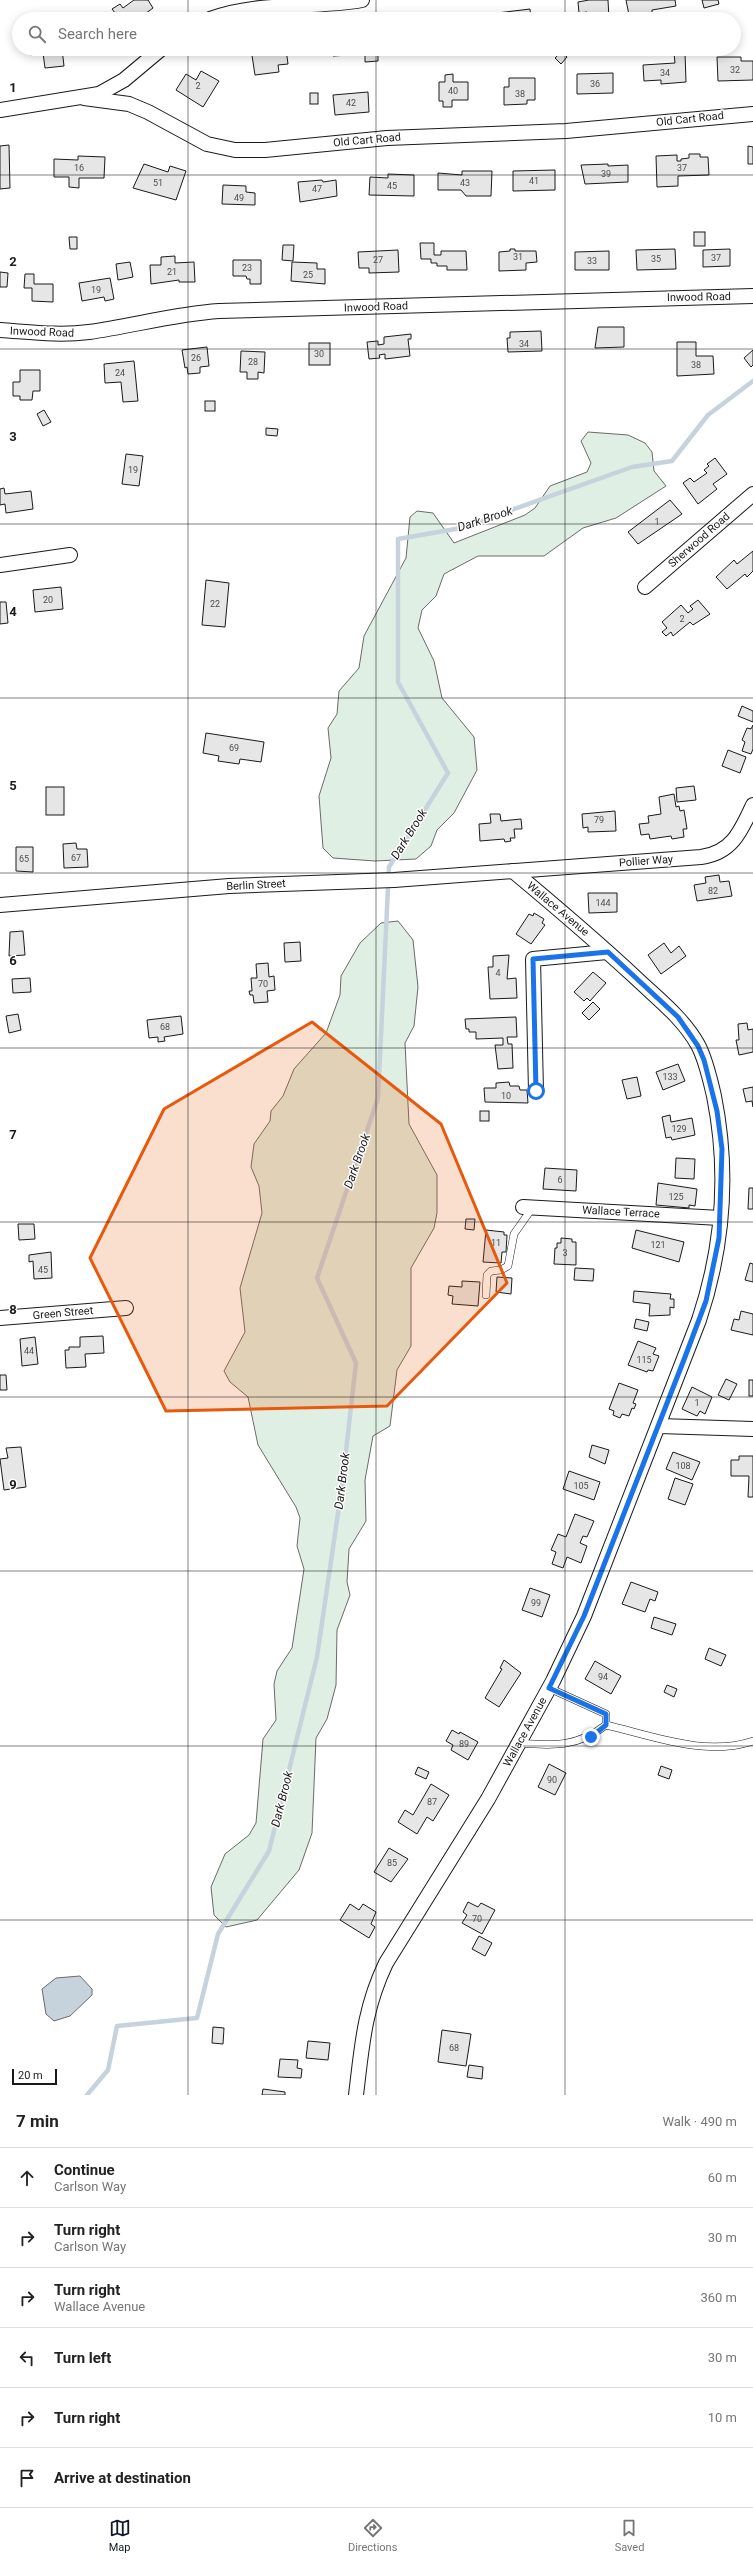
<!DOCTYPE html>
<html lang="en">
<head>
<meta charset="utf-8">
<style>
  :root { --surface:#fff; --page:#f6f6f6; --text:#222; --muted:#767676; --line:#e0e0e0; --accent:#111827 }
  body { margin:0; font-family:Roboto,sans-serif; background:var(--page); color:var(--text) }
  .scale { position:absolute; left:12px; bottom:10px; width:45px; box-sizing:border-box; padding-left:4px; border:2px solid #1a1a1a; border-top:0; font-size:11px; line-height:14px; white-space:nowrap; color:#1a1a1a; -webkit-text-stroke:3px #fff; paint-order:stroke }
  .stop { position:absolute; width:12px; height:12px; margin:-9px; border:3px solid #1a73e8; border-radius:50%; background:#fff }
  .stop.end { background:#1a73e8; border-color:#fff; box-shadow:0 1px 4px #0008 }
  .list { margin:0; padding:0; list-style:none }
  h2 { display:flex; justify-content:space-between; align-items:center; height:52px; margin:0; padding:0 16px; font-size:17px }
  h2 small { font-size:13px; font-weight:400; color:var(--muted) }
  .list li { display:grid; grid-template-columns:26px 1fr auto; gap:12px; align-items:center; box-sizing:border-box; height:60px; padding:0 16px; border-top:1px solid var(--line) }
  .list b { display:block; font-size:15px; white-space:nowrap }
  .list p { margin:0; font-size:13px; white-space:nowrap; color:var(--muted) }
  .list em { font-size:13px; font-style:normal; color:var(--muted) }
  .icon { flex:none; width:22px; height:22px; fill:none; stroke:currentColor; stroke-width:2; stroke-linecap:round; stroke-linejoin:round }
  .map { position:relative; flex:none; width:753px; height:2095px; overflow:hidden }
  .search { position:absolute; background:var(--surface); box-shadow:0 2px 10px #0003; left:12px; right:12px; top:12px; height:44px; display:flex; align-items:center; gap:10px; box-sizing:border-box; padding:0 14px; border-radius:22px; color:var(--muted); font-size:15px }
  .sheet { height:412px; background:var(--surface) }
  nav { display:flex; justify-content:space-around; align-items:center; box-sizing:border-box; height:56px; border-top:1px solid var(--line); background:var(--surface); font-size:11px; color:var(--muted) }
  nav a { display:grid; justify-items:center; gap:2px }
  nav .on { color:var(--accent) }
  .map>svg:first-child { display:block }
  .green { fill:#e0efe3; stroke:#6a6a6a }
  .water { fill:#c6d2dc; stroke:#6a6a6a }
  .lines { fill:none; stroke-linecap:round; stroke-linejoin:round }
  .stream { stroke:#c6d2dc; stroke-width:4.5 }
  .building { fill:#e6e6e6; stroke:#1a1a1a }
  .lane-casing { stroke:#1a1a1a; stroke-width:8 }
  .street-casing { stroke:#1a1a1a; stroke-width:16 }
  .lane { stroke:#fff; stroke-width:7 }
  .street { stroke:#fff; stroke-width:14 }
  .route { stroke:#1a73e8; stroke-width:5 }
  .marked { fill:#e8590c; fill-opacity:0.2; stroke:#e8590c; stroke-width:3; stroke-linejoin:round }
  .grid { fill:none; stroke:#1a1a1a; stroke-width:1; stroke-opacity:0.55 }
  .labels { text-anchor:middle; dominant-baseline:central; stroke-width:3; stroke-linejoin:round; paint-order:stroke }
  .number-label { font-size:9px; fill:#4d4d4d }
  .street-label { font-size:11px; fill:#1a1a1a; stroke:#fff }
  .water-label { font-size:12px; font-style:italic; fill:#1a1a1a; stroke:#fff }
  .grid-label { font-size:13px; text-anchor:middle; font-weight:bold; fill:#1a1a1a; stroke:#fff; stroke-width:3; stroke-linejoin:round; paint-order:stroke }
</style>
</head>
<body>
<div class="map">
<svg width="753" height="2095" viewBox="0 0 753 2095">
  <rect width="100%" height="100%" fill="#fff"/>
  <!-- green -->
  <g class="green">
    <path d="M588,432L628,435L645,443L652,452L654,471L666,486L616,518L583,528L544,556H478L444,574L436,596L422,610L418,628L434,661L442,698L474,737L477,770L454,813L437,830L431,846L416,859L375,861L333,858L323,848L319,796L331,758L328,728L337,714L339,691L359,668L364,636L406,558L410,517L417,511L433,513L454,543L525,515L535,508L550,486L587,472L591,463L581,441Z"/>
    <path d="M398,921L413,940L418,987L414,1026L405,1043L409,1124L437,1175V1213L434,1228L411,1268V1346L397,1370L390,1426L373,1436L365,1480L366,1521L349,1549L347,1582L350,1595L337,1630L336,1685L327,1719L316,1738L312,1833L299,1870L257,1920L226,1927L214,1915L211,1887L225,1854L249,1835L256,1823L263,1739L276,1720L274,1684L277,1671L292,1648L304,1569L297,1546L300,1518L296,1507L258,1445L248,1397L230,1382L224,1371L245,1332L240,1288L262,1213L259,1186L251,1167L254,1144L270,1121L271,1111L283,1096L294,1069L326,1033L340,995L341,976L360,943L381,923Z"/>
  </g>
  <!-- water -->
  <path class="water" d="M80,1976L92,1989V1995L70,2016L54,2021L46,2014L42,1989L56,1978Z"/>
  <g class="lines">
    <!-- stream -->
    <path class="stream" d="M87,2095L108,2070L117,2026L197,2018L218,1934L269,1851L317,1657L342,1486L356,1363L317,1278L378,1098L389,867L448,773L398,682V539L461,528L632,467L672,461L708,415L753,381"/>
  </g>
  <!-- building -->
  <g class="building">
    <path d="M134,0H148L153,8L138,19H106L115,13L112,9L120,4L123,8Z"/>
    <path d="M589,0H608L609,19H588L587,12L579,13L578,2Z"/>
    <path d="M626,0H675L676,6L652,10V15L660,14L661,19H634L633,14L629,15Z"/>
    <path d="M702,0H718L719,4L704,8Z"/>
    <path d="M530,9L531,19H498L497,13Z"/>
    <path d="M29,49H62L64,66L45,68L43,53L30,55Z"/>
    <path d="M251,49H286L288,64L278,65L279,72L255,75Z"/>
    <path d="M332,49H378V61L365,62V54L333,56Z"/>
    <path d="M562,51L567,57L561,64L555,58Z"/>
    <path d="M674,53H685L686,82L661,84V80L644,81L643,65L675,63Z"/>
    <path d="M717,57H741V61H753V80L718,81Z"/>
    <path d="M201,71L219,81L203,107L176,90L186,74L196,80Z"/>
    <path d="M613,73V93L577,94V74Z"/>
    <path d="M453,74V82H468V100H452V107H443V101H439V82H445V75Z"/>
    <path d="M509,78H535V100H527V104L504,105V87H509Z"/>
    <path d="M368,92L369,112L335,115L333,95Z"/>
    <rect x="310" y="93" width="8" height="11"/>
    <path d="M9,145L10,188L0,189V146Z"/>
    <path d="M748,146L753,147V164H748Z"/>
    <path d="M689,154H700V157H708L709,175L678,176V186L657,187L656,156L677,155V161H681V159L689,158Z"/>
    <path d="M78,156L105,157L104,178H79V188L69,187V177H54V159L78,160Z"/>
    <path d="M144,164L168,172L170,166L186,171L176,200L133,188Z"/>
    <path d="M608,164V166L628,165V182L585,184L581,165Z"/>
    <path d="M555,170V190L513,191V171Z"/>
    <path d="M462,171H492L491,196H466L461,190H438V173L462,175Z"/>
    <path d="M388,174L414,175V196L369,195L370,177L388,178Z"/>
    <path d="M322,180L323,182L336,180L337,196L300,202L298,182Z"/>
    <path d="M223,185L246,186V192L255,193V205L222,204Z"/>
    <rect x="694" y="232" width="11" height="14"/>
    <path d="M69,237H77V249H70Z"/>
    <path d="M420,243H434V255H441V251H466L467,270H447V266H437V263H431V259H421Z"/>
    <path d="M283,245H294L293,261L282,260Z"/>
    <path d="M510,249H515V251H536L537,262L526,263V270L499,271V252L510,251Z"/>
    <path d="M675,249L676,269L637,270L636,250Z"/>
    <path d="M730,249V266L703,267V250Z"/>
    <path d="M398,250L399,272L369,273V268H359L358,252Z"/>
    <path d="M609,251V270H575V252Z"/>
    <path d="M175,256V263L194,262L195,282H179V280L151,284L150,265H161V257Z"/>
    <path d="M233,260H261V284H250V279H247L246,276H233Z"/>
    <path d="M130,262L133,277L118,280L116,264Z"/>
    <path d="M292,262L317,263V269H325V284L291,281Z"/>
    <path d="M0,272L8,273L7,287H0Z"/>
    <path d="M25,274H34V284H53V302L32,301V288H24Z"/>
    <path d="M110,278L114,299L105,301L104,297L82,301L79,283Z"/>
    <path d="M598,327H624V347L595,348Z"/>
    <path d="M541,331L542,351L508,352L507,338H510V332Z"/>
    <path d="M411,334V339H408L410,356L385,359V354L379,355L380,358L369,359L367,342L378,341V345L384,344V337Z"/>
    <path d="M677,342H696V356H713L714,374L677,376Z"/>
    <rect x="309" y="343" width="21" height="22"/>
    <path d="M207,347L209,366L200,367V373L188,374L187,367L185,368L182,350Z"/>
    <path d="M753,350V365L751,367L744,358Z"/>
    <path d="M241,351L265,352L264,373L258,372V379H247V372H240Z"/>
    <path d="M134,361L138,401L123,402L121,382L105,383L104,364Z"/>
    <path d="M20,370H40V391H33L32,400H20V396H13V382H20Z"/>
    <rect x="205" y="401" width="10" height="10"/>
    <path d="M44,410L51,422L43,426L37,414Z"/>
    <path d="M266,428L278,429L277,436L266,435Z"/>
    <path d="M126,454L143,456L139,486L122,484Z"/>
    <path d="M715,458L727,474L713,484L717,489L698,504L683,483L690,478L694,482L707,473L704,470L709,466L707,464Z"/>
    <path d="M4,488L5,494L31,491L33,509L6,513L5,504L0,505V489Z"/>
    <path d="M670,500L682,514L638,544L628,532Z"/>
    <path d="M753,551V571L747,577L745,574L727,589L716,577L734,560L737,564Z"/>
    <path d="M206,580L229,583L225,627L202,625Z"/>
    <path d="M61,587L63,609L35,612L33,590Z"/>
    <path d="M698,600L710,614L693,625L690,622L673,636L671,632L666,636L662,632L667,628L662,622L681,605L688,613L693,609L690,606Z"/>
    <path d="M0,602H6L8,623L0,624Z"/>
    <path d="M742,706L753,711V722L738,716Z"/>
    <path d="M753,725V749L751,754L742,751L745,742L742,740L747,728L751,729Z"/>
    <path d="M206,733L264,742L261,762L240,759L239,764L218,761L219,756L203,753Z"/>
    <path d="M728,750L746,757L740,773L722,766Z"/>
    <path d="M694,786L696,800L677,802L676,788Z"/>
    <rect x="46" y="787" width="18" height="28"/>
    <path d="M674,794L676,807L679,806L680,811L684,810L687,829H683L684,837L672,839L671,836L650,839L649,834L641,835L639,824L649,823L648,816L661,814L659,797Z"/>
    <path d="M615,811L616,831L588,832V827L583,828L582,814Z"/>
    <path d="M490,814H500L501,821L521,819L522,829H514L515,838H510L511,841L505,842L504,839L480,841L479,824L491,823Z"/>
    <path d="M76,843L77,849H87L88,867L64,868L63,844Z"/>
    <path d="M16,847H33V872L16,871Z"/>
    <path d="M719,875L720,882L729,881L732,896L697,901L694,885L706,883L705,877Z"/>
    <path d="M588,893H617V912L589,913Z"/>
    <path d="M534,913L544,919L542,923L545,925L531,944L516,934L529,914L533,916Z"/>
    <path d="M23,931L25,955L9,956L10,932Z"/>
    <path d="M300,942L301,961L285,962L284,943Z"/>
    <path d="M664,943L671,953L679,946L686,956L661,974L648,955Z"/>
    <path d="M509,955L507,979L516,978L517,998L490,999L488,967H493V956Z"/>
    <path d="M268,963L269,977L274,976L275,990L267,991L268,1002L254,1003L253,995H250L249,991H252L251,978H257L256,964Z"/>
    <path d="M593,972L606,983L590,1001L587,998L584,1001L574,992Z"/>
    <path d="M30,978L31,992L13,993L12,979Z"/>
    <path d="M593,1002L600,1009L589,1020L582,1013Z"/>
    <path d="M18,1014L21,1030L9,1033L6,1016Z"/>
    <path d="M181,1016L183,1034L164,1037L165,1041L158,1042V1037L149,1038L147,1020Z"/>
    <path d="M516,1017L517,1037H507L508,1044H512L513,1068L498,1069L495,1045H503V1038L476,1039V1032H469V1029H466L465,1019Z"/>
    <path d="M747,1023L748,1030L753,1029V1052L739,1055L736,1040H739L738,1024Z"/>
    <path d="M678,1064L685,1081L663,1090L656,1072Z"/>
    <path d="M637,1077L641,1096L627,1099L622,1080Z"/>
    <path d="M509,1082L510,1086H519L520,1090H527L528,1103L485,1102L484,1088H496V1083Z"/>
    <path d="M753,1087V1107L752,1101L746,1102L743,1089Z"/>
    <rect x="480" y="1111" width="9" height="10"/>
    <path d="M670,1115L671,1122L692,1118L695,1135L672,1140L671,1137L666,1138L662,1117Z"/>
    <path d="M676,1158L695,1159L694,1179L675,1178Z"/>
    <path d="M545,1168L577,1170L576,1191L543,1189Z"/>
    <path d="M658,1183L697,1189L695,1206L689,1205V1208L656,1205Z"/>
    <path d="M749,1188H753V1209H748Z"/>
    <path d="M466,1219H475L474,1230L465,1229Z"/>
    <path d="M18,1224H34L35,1239L19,1240Z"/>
    <path d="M486,1230L504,1232V1235H507L506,1252H502L501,1263L483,1262Z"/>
    <path d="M636,1230L684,1242L679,1262L632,1248Z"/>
    <path d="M561,1238L572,1239V1242H576V1265L554,1264L555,1248H557V1243H561Z"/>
    <path d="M51,1252L52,1278L34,1279L33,1261L29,1262V1255Z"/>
    <path d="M750,1263L753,1264V1282L745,1280Z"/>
    <path d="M575,1268L594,1269L593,1281L574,1280Z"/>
    <path d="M497,1277L512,1278L511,1294L496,1292Z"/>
    <path d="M462,1281L480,1282L478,1306L452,1304L453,1296L448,1295L449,1286L462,1287Z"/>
    <path d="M634,1291L671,1294L670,1299H674V1308L670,1307V1315L649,1316L650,1304L633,1302Z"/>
    <path d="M741,1311L753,1314V1335L731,1330L734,1319L739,1320Z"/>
    <path d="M636,1319L649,1322L647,1331L634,1328Z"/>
    <path d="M103,1336L104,1353L85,1354L86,1367L66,1368L65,1350H69V1347H80V1337Z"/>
    <path d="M35,1337L38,1364L22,1366L20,1339Z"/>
    <path d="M638,1341L656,1348L653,1354L659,1356L653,1371L648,1370L647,1372L628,1365Z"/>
    <path d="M0,1375H6L7,1390H0Z"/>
    <path d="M726,1379L737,1384L729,1400L718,1395Z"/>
    <rect x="749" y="1380" width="4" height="16"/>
    <path d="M619,1383L638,1390L633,1403L636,1404L634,1409L632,1408L629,1416L622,1414L620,1418L613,1415L614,1411L609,1409Z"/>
    <path d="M692,1387L712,1397L705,1414L700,1411L697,1416L682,1409Z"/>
    <path d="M592,1445L609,1450L605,1464L589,1457Z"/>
    <path d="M21,1447L26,1487L4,1490L0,1459L8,1458L6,1448Z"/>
    <path d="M673,1452L700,1462L692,1480L666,1469Z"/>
    <path d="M739,1456H753V1497H748L749,1476H731V1460H739Z"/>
    <path d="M569,1471L600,1482L594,1500L563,1489Z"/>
    <path d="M675,1478L693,1484L685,1505L668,1499Z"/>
    <path d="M575,1514L594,1521L587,1537L583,1536L580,1543L587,1546L581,1563L567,1557L563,1568L552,1564L556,1552L551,1550L558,1534L566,1537Z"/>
    <path d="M631,1582L658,1592L655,1601L650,1599L645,1612L622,1604Z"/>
    <path d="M530,1588L550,1595L542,1617L522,1610Z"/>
    <path d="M654,1617L676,1624L672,1635L651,1628Z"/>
    <path d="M709,1648L726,1655L721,1666L705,1659Z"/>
    <path d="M504,1660L521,1673L499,1707L485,1698L502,1669L500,1668Z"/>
    <path d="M595,1661L621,1676L611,1694L585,1679Z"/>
    <path d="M667,1685L677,1689L674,1697L664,1692Z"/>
    <path d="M452,1730L459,1734L460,1732L478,1742L468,1760L451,1750L453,1745L446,1741Z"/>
    <path d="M549,1764L566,1773L555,1795L538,1787Z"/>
    <path d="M661,1766L672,1770L669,1779L658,1775Z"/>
    <path d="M418,1767L429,1772L426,1779L415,1774Z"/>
    <path d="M431,1784L449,1795L433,1821L427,1817L417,1834L398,1822L405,1810L413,1815Z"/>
    <path d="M389,1848L408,1859L391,1882L374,1872Z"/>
    <path d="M468,1902L478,1907L481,1903L495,1910L482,1934L462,1923L467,1915L463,1912Z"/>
    <path d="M350,1904L359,1910L363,1904L376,1912L371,1924L375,1927L369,1938L340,1920Z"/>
    <path d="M479,1936L492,1943L485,1956L472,1949Z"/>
    <path d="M213,2027L224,2028L223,2044L212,2043Z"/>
    <path d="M442,2030L471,2034L466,2066L438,2062Z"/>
    <path d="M308,2041L330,2043L328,2060L306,2058Z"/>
    <path d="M280,2059L298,2060L297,2068L302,2069L301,2078L278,2077Z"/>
    <path d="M469,2065L483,2067L482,2079L467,2077Z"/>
    <path d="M263,2089L285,2092V2095H262Z"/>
  </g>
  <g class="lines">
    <defs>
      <g id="lane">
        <path d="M486,1295L487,1275L491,1271L501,1270L508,1266L514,1234L533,1207"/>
        <path d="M606,1725C653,1736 705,1757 753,1741"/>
        <path d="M519,1743C553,1746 578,1747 606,1725V1714L549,1688"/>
      </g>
      <g id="street">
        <path d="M210,19C258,1 312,9 362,0"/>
        <path d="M84,98L129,104L148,112L207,144L235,150H265L387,138L566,131L753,114"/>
        <path d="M0,110L99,94L124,80L161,49"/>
        <path d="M0,330C30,332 59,336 89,332C132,326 175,314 219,311L753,296"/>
        <path d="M0,565L70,555"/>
        <path d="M645,587L753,494"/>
        <path d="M0,905L229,886L394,880L701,857C732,853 741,831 753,805"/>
        <path d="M536,1091L533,959L607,952"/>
        <path d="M523,1207L720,1218"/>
        <path d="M0,1318L126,1308"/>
        <path d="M659,1426L753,1429"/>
        <path d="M356,2095C362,2046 364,2009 386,1963L488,1799L553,1681L584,1616L699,1320C723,1248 729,1171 714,1096C710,1079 706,1060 698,1045C683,1018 658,999 636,978C596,941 555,906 513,871"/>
      </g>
    </defs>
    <!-- lane casing -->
    <use href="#lane" class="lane-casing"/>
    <!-- street casing -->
    <use href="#street" class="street-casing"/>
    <!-- lane -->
    <use href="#lane" class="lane"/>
    <!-- street -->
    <use href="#street" class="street"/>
  </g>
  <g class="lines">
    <!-- route -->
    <path class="route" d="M536,1091L533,959L608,952L678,1017L698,1046L704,1060L717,1111L722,1149L719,1238L706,1301L685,1357L584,1616L549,1688L606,1714V1725L591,1737"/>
  </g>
  <!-- marked area -->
  <path class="marked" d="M312,1022L441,1124L507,1283L387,1406L166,1411L90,1258L164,1109Z"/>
  <!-- grid -->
  <path class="grid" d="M188,0V19M376,0V19M565,0V19M188,49V2095M376,49V2095M565,49V2095M0,175H753M0,349H753M0,524H753M0,698H753M0,873H753M0,1048H753M0,1222H753M0,1397H753M0,1571H753M0,1746H753M0,1920H753"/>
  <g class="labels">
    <!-- number labels -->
    <g class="number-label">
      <text x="735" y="70">32</text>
      <text x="665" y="73">34</text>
      <text x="595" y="84">36</text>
      <text x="198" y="86">2</text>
      <text x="453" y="91">40</text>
      <text x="520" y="94">38</text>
      <text x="351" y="103">42</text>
      <text x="79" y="168">16</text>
      <text x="682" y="168">37</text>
      <text x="606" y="174">39</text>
      <text x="534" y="181">41</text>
      <text x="158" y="183">51</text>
      <text x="465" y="183">43</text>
      <text x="392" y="186">45</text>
      <text x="317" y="189">47</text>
      <text x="239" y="198">49</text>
      <text x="518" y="257">31</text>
      <text x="716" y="258">37</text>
      <text x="656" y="259">35</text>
      <text x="378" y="260">27</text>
      <text x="592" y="261">33</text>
      <text x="247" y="268">23</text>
      <text x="172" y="272">21</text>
      <text x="308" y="275">25</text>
      <text x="96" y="290">19</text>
      <text x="524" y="344">34</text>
      <text x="319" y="354">30</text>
      <text x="196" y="358">26</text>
      <text x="253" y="362">28</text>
      <text x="696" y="365">38</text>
      <text x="120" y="373">24</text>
      <text x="133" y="470">19</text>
      <text x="657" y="522">1</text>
      <text x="48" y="600">20</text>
      <text x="215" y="604">22</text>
      <text x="682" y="619">2</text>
      <text x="234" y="748">69</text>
      <text x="599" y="820">79</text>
      <text x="76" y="858">67</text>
      <text x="24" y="859">65</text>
      <text x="713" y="891">82</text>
      <text x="603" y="903">144</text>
      <text x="498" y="973">4</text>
      <text x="263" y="984">70</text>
      <text x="165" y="1027">68</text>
      <text x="670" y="1077">133</text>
      <text x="506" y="1096">10</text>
      <text x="679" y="1129">129</text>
      <text x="560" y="1180">6</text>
      <text x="676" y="1197">125</text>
      <text x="496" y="1243">11</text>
      <text x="658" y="1245">121</text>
      <text x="565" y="1253">3</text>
      <text x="43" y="1270">45</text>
      <text x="29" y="1351">44</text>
      <text x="644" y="1360">115</text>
      <text x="697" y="1403">1</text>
      <text x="683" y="1466">108</text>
      <text x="581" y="1486">105</text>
      <text x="536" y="1603">99</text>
      <text x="603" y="1677">94</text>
      <text x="464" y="1744">89</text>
      <text x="552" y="1780">90</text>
      <text x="432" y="1802">87</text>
      <text x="392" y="1863">85</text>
      <text x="477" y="1919">70</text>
      <text x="454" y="2048">68</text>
    </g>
    <!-- street labels -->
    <g class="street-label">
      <text transform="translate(690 119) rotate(-6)">Old Cart Road</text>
      <text transform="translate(367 140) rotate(-5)">Old Cart Road</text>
      <text transform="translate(699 297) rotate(-1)">Inwood Road</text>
      <text transform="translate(376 307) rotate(-2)">Inwood Road</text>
      <text transform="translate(42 332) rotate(2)">Inwood Road</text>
      <text transform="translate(699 540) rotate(-41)">Sherwood Road</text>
      <text transform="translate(646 861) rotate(-4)">Pollier Way</text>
      <text transform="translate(256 885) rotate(-3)">Berlin Street</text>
      <text transform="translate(558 909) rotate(40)">Wallace Avenue</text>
      <text transform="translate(621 1212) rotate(3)">Wallace Terrace</text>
      <text transform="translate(63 1313) rotate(-5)">Green Street</text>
      <text transform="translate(525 1732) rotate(-61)">Wallace Avenue</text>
    </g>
    <!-- water labels -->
    <g class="water-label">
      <text transform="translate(485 519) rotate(-18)">Dark Brook</text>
      <text transform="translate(409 834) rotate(-58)">Dark Brook</text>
      <text transform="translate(357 1161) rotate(-71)">Dark Brook</text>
      <text transform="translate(342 1481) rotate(-83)">Dark Brook</text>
      <text transform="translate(282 1799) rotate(-76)">Dark Brook</text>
    </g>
  </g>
  <g class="grid-label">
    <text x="13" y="92">1</text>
    <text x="13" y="266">2</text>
    <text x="13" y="441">3</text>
    <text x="13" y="616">4</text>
    <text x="13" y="790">5</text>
    <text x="13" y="965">6</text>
    <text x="13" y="1139">7</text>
    <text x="13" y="1314">8</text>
    <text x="13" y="1489">9</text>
  </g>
</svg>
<div class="scale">20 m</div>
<div class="stop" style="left:536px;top:1091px"></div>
<div class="stop end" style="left:591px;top:1737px"></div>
<div class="search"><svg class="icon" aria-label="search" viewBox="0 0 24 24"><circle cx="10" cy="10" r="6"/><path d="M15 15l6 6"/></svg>Search here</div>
</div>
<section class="sheet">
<h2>7 min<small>Walk · 490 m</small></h2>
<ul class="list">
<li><svg class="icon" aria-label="ahead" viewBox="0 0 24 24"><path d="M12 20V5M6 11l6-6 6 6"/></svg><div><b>Continue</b><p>Carlson Way</p></div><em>60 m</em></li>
<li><svg class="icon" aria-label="right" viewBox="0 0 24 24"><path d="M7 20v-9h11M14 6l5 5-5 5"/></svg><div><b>Turn right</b><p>Carlson Way</p></div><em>30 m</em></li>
<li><svg class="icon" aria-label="right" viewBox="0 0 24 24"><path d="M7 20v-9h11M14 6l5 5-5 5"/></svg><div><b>Turn right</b><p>Wallace Avenue</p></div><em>360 m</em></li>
<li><svg class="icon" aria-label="left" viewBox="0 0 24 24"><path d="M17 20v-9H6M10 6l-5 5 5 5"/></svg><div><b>Turn left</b></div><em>30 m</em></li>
<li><svg class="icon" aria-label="right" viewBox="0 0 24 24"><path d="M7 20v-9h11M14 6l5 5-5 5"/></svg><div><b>Turn right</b></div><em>10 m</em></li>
<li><svg class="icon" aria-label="arrive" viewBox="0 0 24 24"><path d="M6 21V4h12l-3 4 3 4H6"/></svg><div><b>Arrive at destination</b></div></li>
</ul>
</section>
<nav>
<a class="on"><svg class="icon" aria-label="map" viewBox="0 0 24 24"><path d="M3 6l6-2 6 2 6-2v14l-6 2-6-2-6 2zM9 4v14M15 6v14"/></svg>Map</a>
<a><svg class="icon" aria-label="directions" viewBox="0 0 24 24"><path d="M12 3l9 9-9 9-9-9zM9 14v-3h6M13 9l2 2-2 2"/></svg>Directions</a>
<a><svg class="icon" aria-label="saved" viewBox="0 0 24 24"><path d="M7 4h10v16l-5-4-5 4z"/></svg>Saved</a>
</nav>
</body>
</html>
